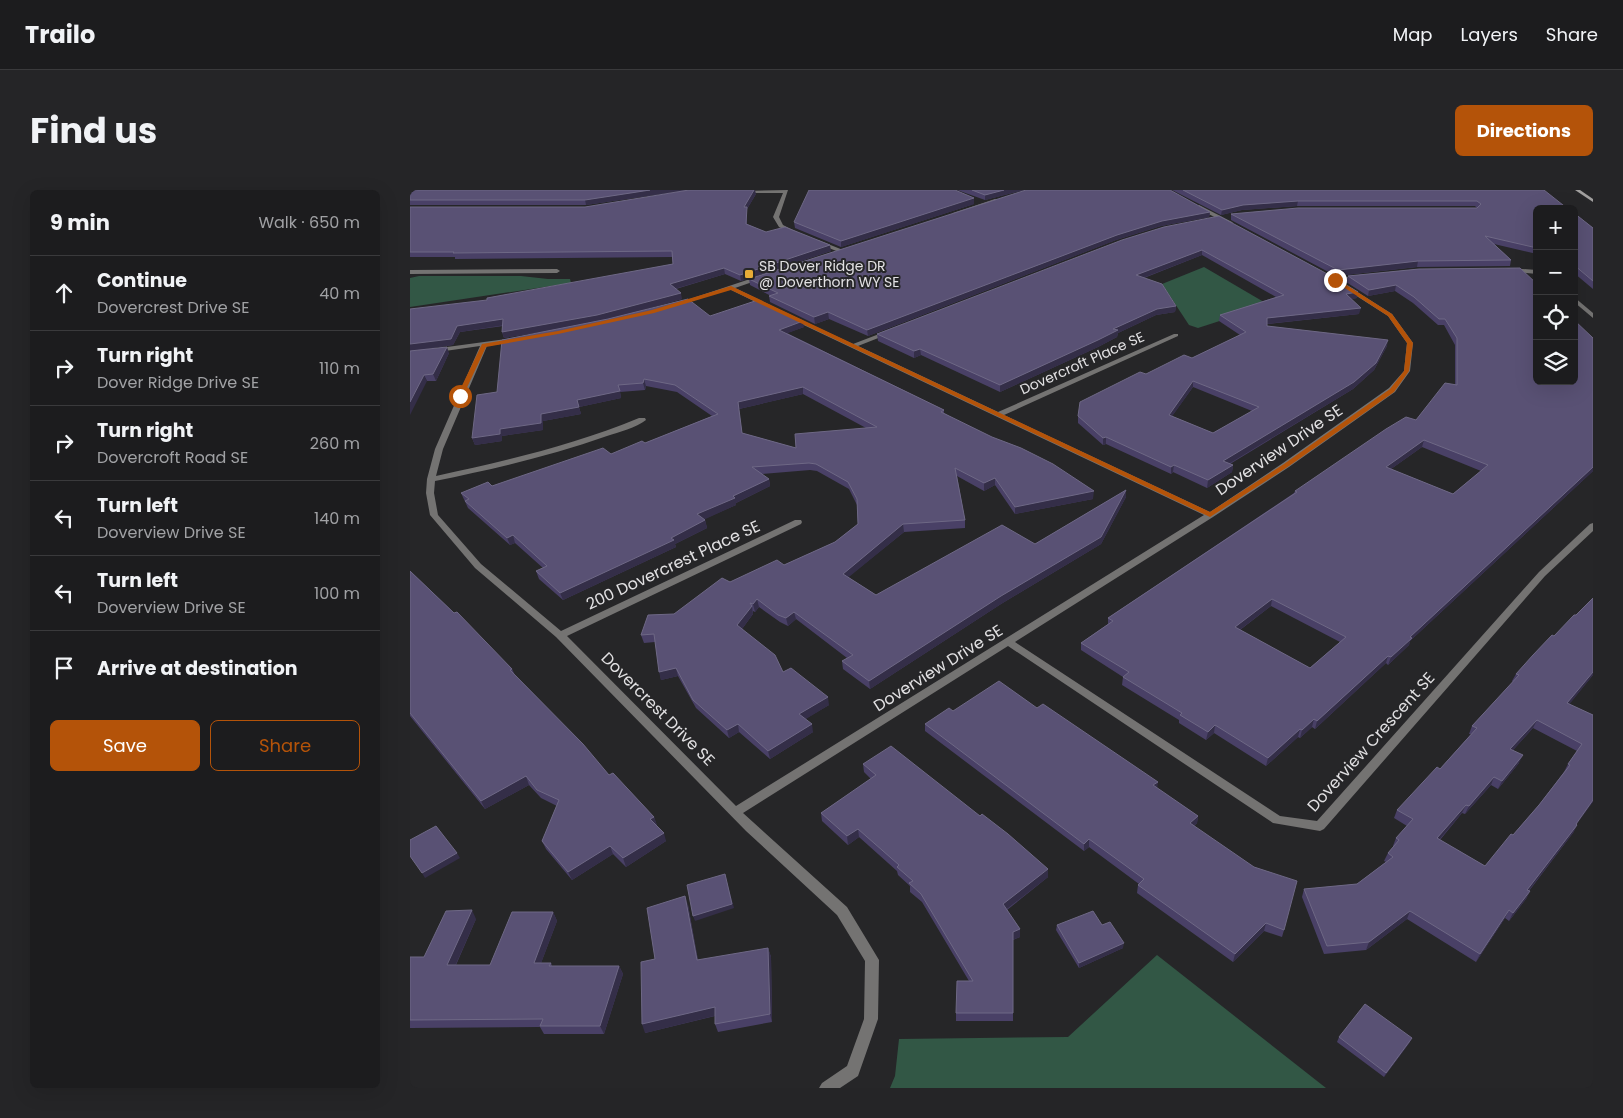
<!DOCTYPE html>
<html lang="en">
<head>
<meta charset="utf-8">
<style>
  :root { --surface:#1c1c1e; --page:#252527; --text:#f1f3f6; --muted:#a0a1a4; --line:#3a3a3c; --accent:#b45309 }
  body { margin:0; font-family:Poppins,sans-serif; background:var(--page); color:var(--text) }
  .controls { position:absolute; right:15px; top:15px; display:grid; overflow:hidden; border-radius:8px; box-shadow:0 5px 20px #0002 }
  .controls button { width:45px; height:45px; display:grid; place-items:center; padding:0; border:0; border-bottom:1px solid var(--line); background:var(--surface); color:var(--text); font:25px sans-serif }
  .stop { position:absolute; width:15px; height:15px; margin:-11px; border:4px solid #b45309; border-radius:50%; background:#fff }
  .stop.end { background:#b45309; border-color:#fff; box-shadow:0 1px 5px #0008 }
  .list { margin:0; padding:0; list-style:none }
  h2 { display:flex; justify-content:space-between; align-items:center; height:65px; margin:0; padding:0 20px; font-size:21px }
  h2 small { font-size:16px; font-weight:400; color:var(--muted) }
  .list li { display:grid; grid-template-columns:32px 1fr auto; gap:15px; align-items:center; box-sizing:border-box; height:75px; padding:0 20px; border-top:1px solid var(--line) }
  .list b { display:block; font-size:19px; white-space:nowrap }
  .list p { margin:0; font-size:16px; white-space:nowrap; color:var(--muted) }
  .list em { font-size:16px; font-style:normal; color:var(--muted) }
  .actions { display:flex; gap:10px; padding:15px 20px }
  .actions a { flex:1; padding:11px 0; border:1px solid var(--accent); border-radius:8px; text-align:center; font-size:18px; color:var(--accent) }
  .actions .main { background:var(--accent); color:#fff }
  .icon { flex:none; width:28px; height:28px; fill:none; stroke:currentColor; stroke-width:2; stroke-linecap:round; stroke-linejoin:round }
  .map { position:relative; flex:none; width:1183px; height:898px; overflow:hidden; border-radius:8px }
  header { display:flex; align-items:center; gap:30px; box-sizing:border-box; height:70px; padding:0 25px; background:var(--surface); border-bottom:1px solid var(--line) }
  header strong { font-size:24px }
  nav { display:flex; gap:28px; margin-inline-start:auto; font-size:18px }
  .intro { display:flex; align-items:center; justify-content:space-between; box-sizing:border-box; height:120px; padding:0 30px }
  h1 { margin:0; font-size:35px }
  .button { padding:12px 22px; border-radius:8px; background:var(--accent); color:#fff; font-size:18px; font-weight:700 }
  main { display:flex; gap:30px; padding:0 30px }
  aside { flex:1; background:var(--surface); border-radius:8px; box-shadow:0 5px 20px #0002 }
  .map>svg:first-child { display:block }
  .green { fill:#325745 }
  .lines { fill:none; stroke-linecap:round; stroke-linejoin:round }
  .street { fill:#747372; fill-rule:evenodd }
  .secondary { fill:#a19f9e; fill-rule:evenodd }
  .wall { fill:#494066; fill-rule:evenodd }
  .shaded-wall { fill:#342e48 }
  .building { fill:#595174; stroke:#6e6885; fill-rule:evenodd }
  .route { fill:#b45309 }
  .poi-dot { fill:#e7ac37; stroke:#262628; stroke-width:2 }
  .labels { text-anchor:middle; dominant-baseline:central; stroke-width:4; stroke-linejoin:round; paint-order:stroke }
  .far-poi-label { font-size:14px; fill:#e2e1e3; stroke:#262628; text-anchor:start }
  .far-street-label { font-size:14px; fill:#e2e1e3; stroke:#262628 }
  .street-label { font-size:16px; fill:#e2e1e3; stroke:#262628 }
</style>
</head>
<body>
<header>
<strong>Trailo</strong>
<nav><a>Map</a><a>Layers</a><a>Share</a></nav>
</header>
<div class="intro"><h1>Find us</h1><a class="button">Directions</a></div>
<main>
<aside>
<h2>9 min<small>Walk · 650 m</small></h2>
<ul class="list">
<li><svg class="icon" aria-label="ahead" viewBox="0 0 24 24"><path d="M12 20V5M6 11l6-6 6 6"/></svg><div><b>Continue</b><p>Dovercrest Drive SE</p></div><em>40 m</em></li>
<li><svg class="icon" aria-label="right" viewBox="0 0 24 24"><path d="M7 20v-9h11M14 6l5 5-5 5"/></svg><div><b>Turn right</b><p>Dover Ridge Drive SE</p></div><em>110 m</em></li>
<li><svg class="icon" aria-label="right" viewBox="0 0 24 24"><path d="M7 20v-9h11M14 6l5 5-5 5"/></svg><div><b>Turn right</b><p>Dovercroft Road SE</p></div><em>260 m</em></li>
<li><svg class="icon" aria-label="left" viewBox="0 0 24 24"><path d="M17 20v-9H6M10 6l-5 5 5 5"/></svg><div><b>Turn left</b><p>Doverview Drive SE</p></div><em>140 m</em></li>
<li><svg class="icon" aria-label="left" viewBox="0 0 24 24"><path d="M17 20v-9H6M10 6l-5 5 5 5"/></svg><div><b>Turn left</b><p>Doverview Drive SE</p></div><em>100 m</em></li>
<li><svg class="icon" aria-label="arrive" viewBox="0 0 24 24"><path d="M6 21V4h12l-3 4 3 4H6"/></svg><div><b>Arrive at destination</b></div></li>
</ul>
<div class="actions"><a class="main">Save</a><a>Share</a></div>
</aside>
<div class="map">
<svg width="1183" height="898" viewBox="0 0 1183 898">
  <rect width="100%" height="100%" fill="#262628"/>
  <!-- green -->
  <g class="green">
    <path d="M794,77L859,115L788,138L779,135L752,94Z"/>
    <path d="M9,86H111L138,89H160L161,93L0,117V88Z"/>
    <path d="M747,765L916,898H480L485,886L489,849L658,847Z"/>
  </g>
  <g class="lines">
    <!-- street -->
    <g class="street">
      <path d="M378,0L369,27L373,35L387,42L388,43L385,45L369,37L363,27L373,3H332L330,2L332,1Z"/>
      <path d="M585,9L589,10L548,24L543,23Z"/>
      <path d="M789,15L822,32L823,33L818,34L787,18Z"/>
      <path d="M408,50L433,60L434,61L429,62L406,53V51Z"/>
      <path d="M1098,78L1127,80V84L1096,81V79Z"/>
      <path d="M0,80L147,79L150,81L147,83L0,84Z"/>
      <path d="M352,85L354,86V88L325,98L360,115V117H356L319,99L270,115L265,114Z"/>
      <path d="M949,86L951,87V89L925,92L922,90L925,88Z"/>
      <path d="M934,96H938L982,124L1003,153L1000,181L985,202L879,277L803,327L605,452L870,626L907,631L1129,382L1180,334L1183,333V341L1135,386L914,639L910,641L863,633L598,456L333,623L437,717L469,770L468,829L448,886L430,898H409L412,893L437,876L454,829L455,771L427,725L336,641L146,447L65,378L20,325L16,303L17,289L25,259L70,156L0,166V162L103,148L106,150L103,152L77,156L33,259L26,286C96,271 163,255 229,228H235L236,230C226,238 209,242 197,246C141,266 83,279 25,291L24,303L28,325L71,374L151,441L385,330H391L392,332L391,334L157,446L326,616L794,325L381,129V127H385L443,154L477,141H481V143L448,156L588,222L764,144H768V146L594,225L800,322L873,273L979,198L994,181L997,153L978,126L934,98Z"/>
      <path d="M1164,107L1183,123V128L1164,112Z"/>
    </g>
    <!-- secondary -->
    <path class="secondary" d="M1165,0H1170L1183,9V12Z"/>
  </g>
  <!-- wall -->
  <g class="wall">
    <path d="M0,0H277L176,15H0Z"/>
    <path d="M547,0H614L575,10Z"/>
    <path d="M762,0H1134L1127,19V64L1084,54L1101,70L1100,76L1007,77L926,86L821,30V24L1067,18L1065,16H887L832,20L811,25Z"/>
    <path d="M346,4L337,19V34L356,42L421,61L331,91L315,84L266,99L272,109L194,130L300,126L394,137L377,143L534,220V223L683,309L605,324L585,295L574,301L547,286L555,330V338L494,342L438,387L466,405L625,354L716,300V307L691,354L591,414L460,499L433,479L432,471L437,468L386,429L378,436L370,432L349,417L345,422L343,421V424L332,439L373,482L419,515L395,529L403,542L360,569L329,542L319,548L286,518L268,486L251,490L245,452L234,453L231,445L264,424L320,392L374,375L425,352L448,334L447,315L439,299L407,281L400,280L351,284L359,289L360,296L326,313V315L294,329L295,330L297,338L265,354L266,357L153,410L129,389L126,381L133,378L105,353L100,355L58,318L51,303L82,296L201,264L235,253L302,226L267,202L236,196L235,200L210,202L211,208L169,217L171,224L133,231V240L92,246V251L65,255L62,248L87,202L159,137L94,148L92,142L93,136L50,142L43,155L0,161L77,110L263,74L262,67L45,69V67H0V17H175ZM393,204L456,238L386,258L332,243L329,219Z"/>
    <path d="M564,14L431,57L385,38L384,32Z"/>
    <path d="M800,22L799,27L751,36L706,50L458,146L419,129L405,134L360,112L359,106H361L340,95L339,89Z"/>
    <path d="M1164,23L1183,38V99L1164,83Z"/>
    <path d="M754,37L947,108L941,109L949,124L857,134V136L977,156L964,180L943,199L820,274L823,275L822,282L797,298L763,282L761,284L696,254L693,255L668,233V226L736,184L782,168L830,145L809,131L810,125L866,107L792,65L734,88L766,116L765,122L746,125L708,143L707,147L688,157L590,202L511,165L504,168L468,151L467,144ZM783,197L842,221L803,243L762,226Z"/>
    <path d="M1009,79L1183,148V281L1000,451L999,455L978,475L976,473L905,539L902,537L890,548L888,547L856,576L804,543L796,550L769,533V530L712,495L713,487L671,460V453L698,434V428L884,303L885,301L1006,230L1045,195V155L1034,135H1028L1003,113L985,101L958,106L936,92L938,86ZM1012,257L1071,281L1043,304L981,279ZM861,416L930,452L900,478L830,440Z"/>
    <path d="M0,161L39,163L26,191H17Z"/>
    <path d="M0,381L102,479L105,485L199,585L244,627L247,636L256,651L216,677L203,664L162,690L136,659L132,651L147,616L131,608L119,595L75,619L0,526Z"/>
    <path d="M1106,484L1183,485L1159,514L1183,525L1167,635L1163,643L1119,701H1120L1116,709L1099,731L1095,728L1066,772L997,729L956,760L914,764L892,707L894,699L947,694L976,672L974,671L978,663L984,656H983L986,648L997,636L984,628L987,620L1030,579L1061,544H1059L1062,536L1103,492L1102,491ZM1123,538L1167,561L1158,574L1154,582L1129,615L1103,645L1075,676L1030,650L1052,623L1055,624L1081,595L1088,599L1109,573L1103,560Z"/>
    <path d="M627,518L788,626L787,633L784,636L874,740L872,747L854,741L823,772L727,703L728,695L729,694L679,657L674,661L515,541V534L543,521Z"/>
    <path d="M453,574L638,687L597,720L610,739V747L603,750V831H546V823L559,791L512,712L500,702V696L488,685L487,681L449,647L438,655L412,631L411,623L461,589L454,582Z"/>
    <path d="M278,715L288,770L358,758L361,767L362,832L308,842L305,834V826L235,843L245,769Z"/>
    <path d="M143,722L147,731L131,773H141L142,776H209L213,784L194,844H134L130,837L0,838V767H14L66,729L46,775H80Z"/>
    <path d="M647,735H692L713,758L669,778L646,740Z"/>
    <path d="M929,847L1000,852L974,887L927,852Z"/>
  </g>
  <!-- shaded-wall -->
  <g class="shaded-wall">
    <path d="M240,0H277L176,15L175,10Z"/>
    <path d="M344,0H345L346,4L337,19L336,40L334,17Z"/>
    <path d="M594,0H614L575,10V5Z"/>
    <path d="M564,8V14L431,57V51Z"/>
    <path d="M888,11L887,16L832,20L811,25L812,20L833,15Z"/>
    <path d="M800,22L799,27L751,36L706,50L458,146L457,140L707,45L752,31Z"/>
    <path d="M420,55L421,61L331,91L330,85Z"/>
    <path d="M792,60V65L725,91L726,85Z"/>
    <path d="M1008,71L1007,77L926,86L928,80Z"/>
    <path d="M314,78L315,84L261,100L260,94Z"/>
    <path d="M986,95L985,101L958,106L959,100Z"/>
    <path d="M948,102L947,108L934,111L936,104Z"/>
    <path d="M271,103L272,109L189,132L94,148L92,142Z"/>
    <path d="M766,116L765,122L746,125L708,143L707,147L688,157L590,202V195L703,139L747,119Z"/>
    <path d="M951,118L949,124L856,134L857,128Z"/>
    <path d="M418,122L419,129L405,134L404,127Z"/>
    <path d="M93,129L95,135L50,142L43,155L0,161V154L47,136Z"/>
    <path d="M393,131L394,137L370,146L369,140Z"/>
    <path d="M978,150L977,156L964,180L943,199L812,278L813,271Z"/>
    <path d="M37,157L39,163L26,191L23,184Z"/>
    <path d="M510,159L511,165L504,168V161Z"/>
    <path d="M14,185L17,191L0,225V212Z"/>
    <path d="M234,189L236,196L235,200L233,193Z"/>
    <path d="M783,191V197L758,232L759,225Z"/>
    <path d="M393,197V204L329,219L333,250L328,212Z"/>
    <path d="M210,201L211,208L169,217L167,210Z"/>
    <path d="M169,217L171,224L133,231V240L92,246V251L65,255L62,248L90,239L131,224Z"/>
    <path d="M696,247V254L693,255V248Z"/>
    <path d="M1014,250L1012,257L974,284L976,277Z"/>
    <path d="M764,275L763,282L761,284V277Z"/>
    <path d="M823,275L822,282L797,298L798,290Z"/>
    <path d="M1183,277V281L1000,451L999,455L978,475L981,467L1000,447Z"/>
    <path d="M585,288V295L574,301V293Z"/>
    <path d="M359,289L360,296L326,313V315L289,332L287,324Z"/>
    <path d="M716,300V307L691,354L591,414L460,499L459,491Z"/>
    <path d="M684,301L683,309L605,324V317Z"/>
    <path d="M295,330L297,338L265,354L266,357L153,410L150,403Z"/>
    <path d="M493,334L494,342L434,391L433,384Z"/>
    <path d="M103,345L105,353L100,355L97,348Z"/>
    <path d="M347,409L349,417L345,422L343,414Z"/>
    <path d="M862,409L861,416L823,445L825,437Z"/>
    <path d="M342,416L343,424L329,443L327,435Z"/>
    <path d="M384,422L386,429L378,436L376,428Z"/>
    <path d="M978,466L976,473L905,539L907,531Z"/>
    <path d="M266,478L268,486L251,490L249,482Z"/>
    <path d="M1183,482V485L1154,521L1157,513Z"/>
    <path d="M418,507L419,515L391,532L389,524Z"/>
    <path d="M904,529L902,537L890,548L892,540Z"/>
    <path d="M1127,530L1123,538L1097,567L1100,559Z"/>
    <path d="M328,534L329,542L319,548L317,540Z"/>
    <path d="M402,534L403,542L360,569L358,561Z"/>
    <path d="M805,535L804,543L796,550L798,542Z"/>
    <path d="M890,539L888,547L856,576L858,568Z"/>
    <path d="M1113,565L1109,573L1088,599L1092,591Z"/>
    <path d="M116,586L119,595L75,619L71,611Z"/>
    <path d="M1084,587L1081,595L1055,624L1059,616Z"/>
    <path d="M748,592L747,600L743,595Z"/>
    <path d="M1183,610V612L1161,642L1166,634Z"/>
    <path d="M1056,615L1052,623L1024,656L1027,648Z"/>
    <path d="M788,626L787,633L779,641L780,633Z"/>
    <path d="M244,627L247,635L243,638L240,629Z"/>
    <path d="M1167,635L1163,643L1113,708L1117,700Z"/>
    <path d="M448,639L449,647L438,655L437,646Z"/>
    <path d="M254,643L256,651L216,677L213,668Z"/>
    <path d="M679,649V657L674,661V654Z"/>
    <path d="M200,656L203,664L162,690L158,682Z"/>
    <path d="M47,663L50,668L15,688L12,683Z"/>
    <path d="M638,679V687L593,722V714Z"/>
    <path d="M315,684L324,718L285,731L283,726Z"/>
    <path d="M1120,701L1116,709L1099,731L1103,723Z"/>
    <path d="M275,706L278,715L289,779L287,770Z"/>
    <path d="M62,720L66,729L42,783L37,775Z"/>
    <path d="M1099,720L1095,728L1066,772L1070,764Z"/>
    <path d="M1000,721L997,729L956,760L959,752Z"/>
    <path d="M143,722L147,731L128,781L124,773Z"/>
    <path d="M856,733L854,741L823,772L825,764Z"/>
    <path d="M610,739V747L602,750L603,742Z"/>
    <path d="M714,753L713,758L669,778V773Z"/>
    <path d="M358,758L361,767L362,832L360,824Z"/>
    <path d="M209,776L213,784L194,844L190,836Z"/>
    <path d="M305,817L308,825L235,843L232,834Z"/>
    <path d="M1002,848L1000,852L974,887L976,883Z"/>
  </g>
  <!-- building -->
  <g class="building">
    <path d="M0,0H240L175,10H0Z"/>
    <path d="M279,0H344L334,17H337L336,34L356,42L375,37L420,55L330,85L314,78L260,94L271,103L187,125L92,142L93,129L47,136L41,149L0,154V119L77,110V108L263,74L262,61L43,63L44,62H0V17H175Z"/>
    <path d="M399,0H545L564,8L431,51L384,32Z"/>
    <path d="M562,0H594L575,5Z"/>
    <path d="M616,0H760L800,22L752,31L707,45L457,140L418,122L404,127L359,106L368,103L339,89Z"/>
    <path d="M773,0H1134L1158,19H1127V58L1075,46L1101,70L1008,71L928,80L821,24L888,18H1067L1071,14L1067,11H888L833,15L812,20Z"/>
    <path d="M1164,23L1183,38V91L1164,75Z"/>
    <path d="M809,26L923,87L948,102L936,104L951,118L857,128V136L978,150L966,173L944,192L813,271L823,275L798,290L764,275L761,277L696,247L693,248L668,226L670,212L730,182L736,184L774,165L782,168L836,142L810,125L874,105L792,60L726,85L752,94L766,116L747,119L703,139L708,140L688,150L590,195L510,159L504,161L467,144L712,50L754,37ZM783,191L849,217L803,243L759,225Z"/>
    <path d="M1110,78L1127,94V191H1164V130L1183,148V277L1000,447L1002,448L981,467L978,466L907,531L904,529L892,540L890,539L858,568L805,535L798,542L770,525L772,523L713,487L719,482L671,453L703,431L698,428L887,302L885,301L976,239L996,227L1006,230L1035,193L1047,195V148L1035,129H1029L1004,107L986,95L959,100L938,86L1009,79ZM1014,250L1078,275L1043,304L976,277ZM862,409L936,447L900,478L825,437Z"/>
    <path d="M278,109L300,126L348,110L393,131L369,140L534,220L531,222L582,247L611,258L643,274L684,301L605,317L585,288L574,293L545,278L555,330L493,334L433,384L466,405L592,335L625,354L716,300L691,347L591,406L459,491L432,471L443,465L384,422L376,428L368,425L347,409L343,414L340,413L342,416L327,435L365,465L373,482L381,478L418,507L389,524L402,534L358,561L328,534L317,540L283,510L266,478L249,482L244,444L231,445L238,425L264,424L312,388L320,392L367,370L374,375L425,352L448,334L447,309L438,292L406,274L399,273L342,277L359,289L323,306L325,308L287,324L295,330L261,348L264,350L150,403L126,381L137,376L103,345L97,348L55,311L59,309L51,303L78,292L82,296L193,258L201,264L232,251L235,253L308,224L265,195L234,189L233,193L208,195L210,201L167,210L169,217L131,224V233L90,239V244L62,248L67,205L87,202L92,150L198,129ZM393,197L467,237L385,244L386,258L332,243L328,212Z"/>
    <path d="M37,157L23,184L14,185L0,212V161Z"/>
    <path d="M0,381L44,423L47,422L102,479L100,480L173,554L199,585L203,583L244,627L240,629L254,643L213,668L200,656L158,682L132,651L149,610L127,600L116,586L71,611L0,523Z"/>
    <path d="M1183,408V482L1157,513L1183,525V610L1166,634L1167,635L1117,700L1120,701L1103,723L1099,720L1070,764L1000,721L959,752L917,756L894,699L947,694L983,667L978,663L989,650L986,648L1003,629L987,620L1027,577L1030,579L1067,538L1062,536L1109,485L1106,484L1123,465L1142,445L1144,446L1164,425H1166ZM1127,530L1172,554L1158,574L1160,575L1129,615L1103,645L1101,644L1075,676L1027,648L1056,615L1059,616L1084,587L1092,591L1113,565L1100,559Z"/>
    <path d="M589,491L627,518L633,514L748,592L743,595L788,626L780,633L844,677L887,691L874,740L856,733L825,764L728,695L734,689L679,649L674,654L515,534L539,518L543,521Z"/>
    <path d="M481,556L570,626L572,624L598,644L638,679L593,714L610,739L603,742V823H546L547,791H563L511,704L499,693L503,691L487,677L489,675L448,639L437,646L411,623L466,585L453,574Z"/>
    <path d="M26,636L47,663L12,683L0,666V650Z"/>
    <path d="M315,684L322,714L283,726L277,695Z"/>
    <path d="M275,706L287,770L358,758L360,824L305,834V817L232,834L231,772L245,769L237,718Z"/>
    <path d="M62,720L37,775H80L102,722H143L124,773H141L139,776H209L190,836H130L133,829L0,830V767H14L36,721Z"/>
    <path d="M683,721L692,735L700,732L714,753L669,773L647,735Z"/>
    <path d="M955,814L1002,848L976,883L929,847Z"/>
  </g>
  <!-- route -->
  <path class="route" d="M924,89H927L982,124L1003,153L999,181L984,202L879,276L800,327L321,100L244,123L148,144L76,157L53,206L50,208L47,206L72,154L148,141L242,120L321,96L800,322L874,274L980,199L994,181L997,153L978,126L924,91Z"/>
  <!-- markers -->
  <rect class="poi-dot" x="334" y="79" width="10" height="10" rx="2.5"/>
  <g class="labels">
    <!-- far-poi labels -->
    <g class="far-poi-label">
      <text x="349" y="76">SB Dover Ridge DR<tspan x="349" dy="16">@ Doverthorn WY SE</tspan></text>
    </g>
    <!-- far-street labels -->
    <g class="far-street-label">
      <text transform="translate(672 173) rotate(-24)">Dovercroft Place SE</text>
    </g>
    <!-- street labels -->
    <g class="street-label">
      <text transform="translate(869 260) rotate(-34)">Doverview Drive SE</text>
      <text transform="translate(263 375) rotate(-25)">200 Dovercrest Place SE</text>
      <text transform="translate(528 478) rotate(-32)">Doverview Drive SE</text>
      <text transform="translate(248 519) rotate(45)">Dovercrest Drive SE</text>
      <text transform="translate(961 552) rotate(-48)">Doverview Crescent SE</text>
    </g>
  </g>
</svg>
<div class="controls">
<button>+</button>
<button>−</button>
<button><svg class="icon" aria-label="locate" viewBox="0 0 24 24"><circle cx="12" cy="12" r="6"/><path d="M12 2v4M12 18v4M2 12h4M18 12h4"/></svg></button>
<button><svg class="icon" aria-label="layers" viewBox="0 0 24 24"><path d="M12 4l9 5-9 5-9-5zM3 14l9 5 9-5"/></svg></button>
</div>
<div class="stop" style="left:50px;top:206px"></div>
<div class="stop end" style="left:925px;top:90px"></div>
</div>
</main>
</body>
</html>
